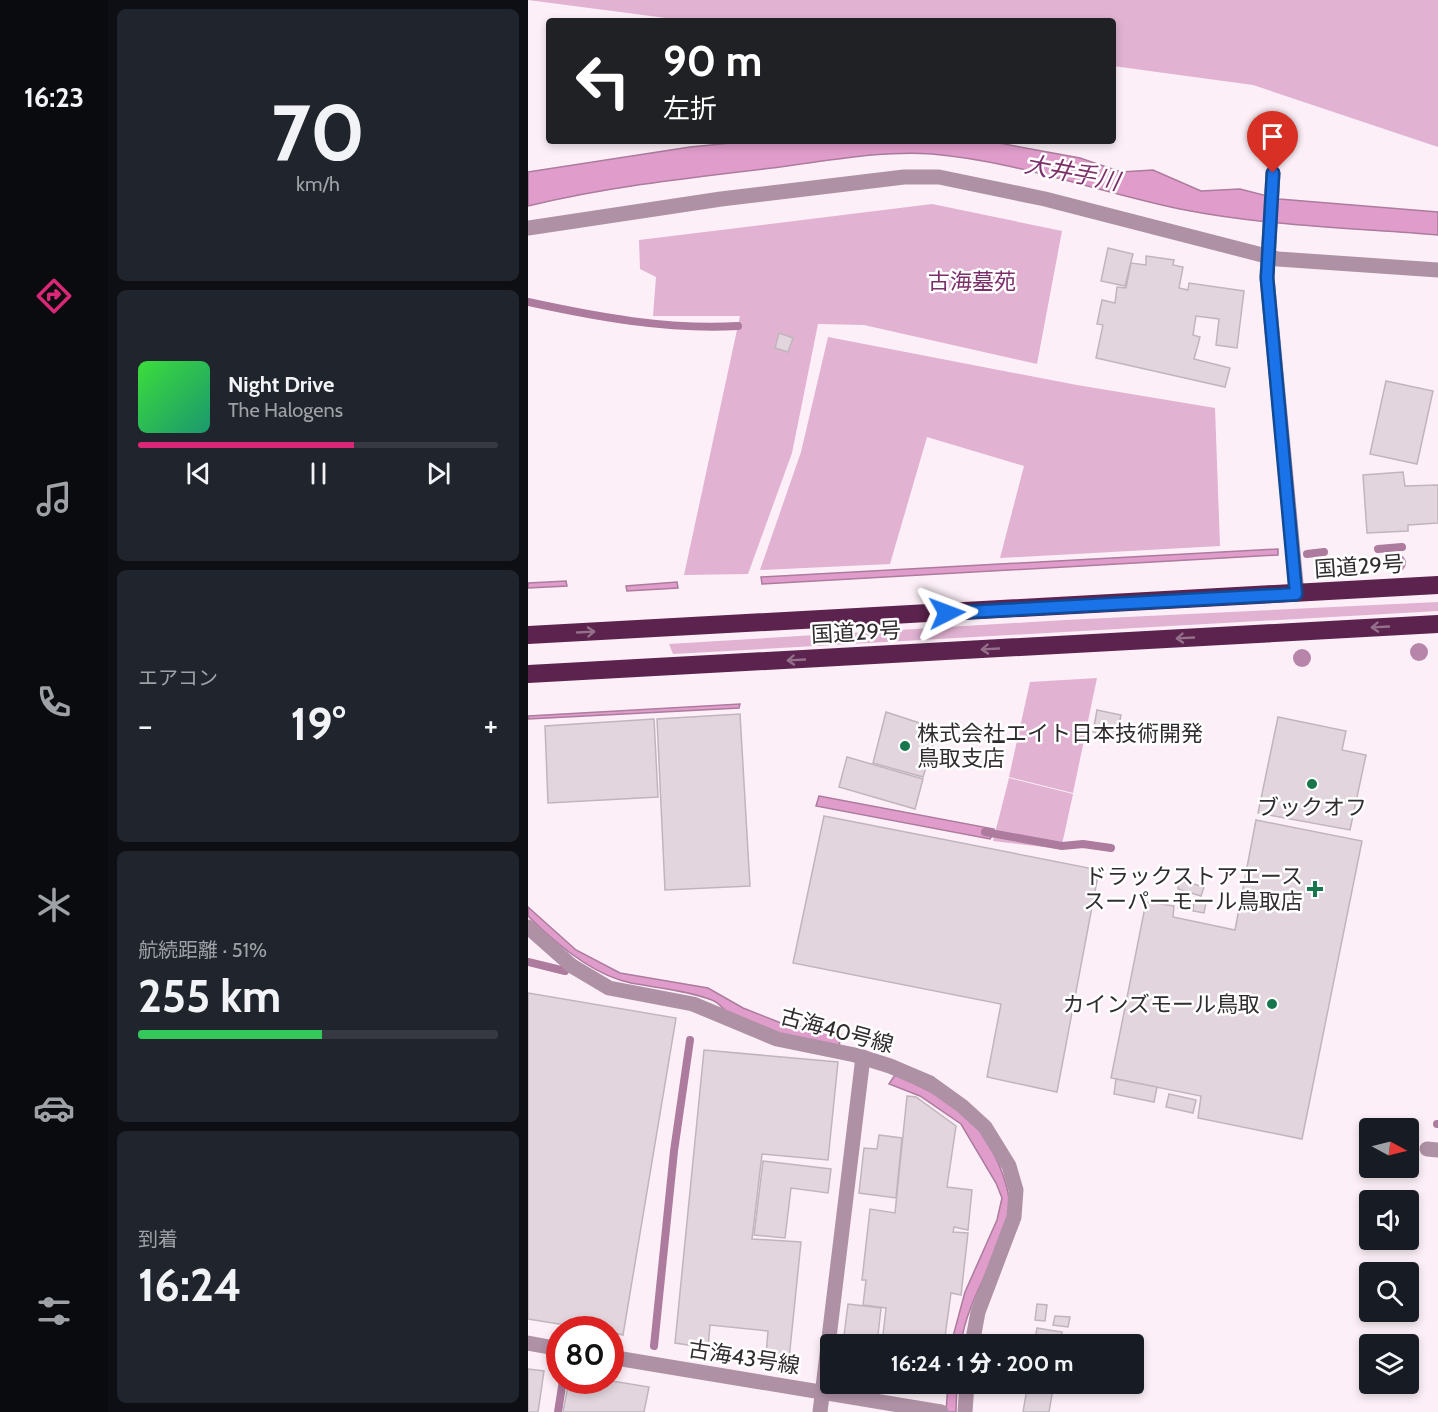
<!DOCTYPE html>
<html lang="ja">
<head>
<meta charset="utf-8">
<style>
	:root { --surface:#171b24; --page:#20242c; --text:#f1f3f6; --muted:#9ea1a6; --line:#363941; --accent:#db2777 }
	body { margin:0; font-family:Cabin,"Noto Sans JP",sans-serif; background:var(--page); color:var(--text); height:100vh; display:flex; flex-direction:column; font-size:22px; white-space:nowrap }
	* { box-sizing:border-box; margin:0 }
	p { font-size:20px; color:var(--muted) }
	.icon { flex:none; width:33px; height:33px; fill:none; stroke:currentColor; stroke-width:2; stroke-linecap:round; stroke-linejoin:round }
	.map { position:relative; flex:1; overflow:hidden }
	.sheet { display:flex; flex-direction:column; gap:9px; padding:9px; background:#0d0f14; width:420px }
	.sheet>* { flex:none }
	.guide { position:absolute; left:18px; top:18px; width:570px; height:126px; border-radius:6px; box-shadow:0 3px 9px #0003; background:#202124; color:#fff; overflow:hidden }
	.needle { width:39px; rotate:97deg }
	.fabs { position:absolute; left:831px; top:1118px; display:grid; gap:12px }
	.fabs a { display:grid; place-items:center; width:60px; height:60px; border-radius:6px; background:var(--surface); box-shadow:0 3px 9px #0003; font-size:30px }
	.speed { position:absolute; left:18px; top:1316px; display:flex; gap:12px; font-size:30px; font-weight:700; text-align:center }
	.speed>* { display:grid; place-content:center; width:78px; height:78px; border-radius:50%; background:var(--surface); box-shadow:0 3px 9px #0003; line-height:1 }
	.speed .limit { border:9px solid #d22; background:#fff; color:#111 }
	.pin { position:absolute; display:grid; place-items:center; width:51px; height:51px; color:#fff; margin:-62px -26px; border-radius:50% 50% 50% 0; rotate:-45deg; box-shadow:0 0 6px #0007 }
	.pin .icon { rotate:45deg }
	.me { position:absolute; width:66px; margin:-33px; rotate:87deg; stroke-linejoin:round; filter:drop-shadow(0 0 4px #0008) }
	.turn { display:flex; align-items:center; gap:21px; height:126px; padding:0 18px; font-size:27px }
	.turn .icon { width:78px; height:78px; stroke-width:2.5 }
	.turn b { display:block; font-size:42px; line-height:51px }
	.big { font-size:45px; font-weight:800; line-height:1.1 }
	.sheet .widget { flex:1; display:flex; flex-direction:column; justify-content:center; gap:9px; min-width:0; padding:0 21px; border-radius:9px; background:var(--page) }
	.sheet .dial { align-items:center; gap:0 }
	.dial b { font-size:78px; line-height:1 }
	.song { display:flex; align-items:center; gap:18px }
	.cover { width:72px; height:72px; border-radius:9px; background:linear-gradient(135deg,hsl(120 70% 55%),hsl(160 70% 35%)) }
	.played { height:6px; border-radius:3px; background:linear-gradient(90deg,var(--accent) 60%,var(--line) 60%) }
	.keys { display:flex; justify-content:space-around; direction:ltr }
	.heat { display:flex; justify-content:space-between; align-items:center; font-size:33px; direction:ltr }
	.charge { height:9px; border-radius:4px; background:linear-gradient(90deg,#34c759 51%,var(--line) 0) }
	.trip { position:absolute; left:292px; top:1334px; width:324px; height:60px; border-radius:6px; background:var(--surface); box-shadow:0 3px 9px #0003; font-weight:800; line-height:60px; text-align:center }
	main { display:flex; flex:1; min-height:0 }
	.dock { display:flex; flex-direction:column; width:108px; justify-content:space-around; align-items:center; background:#090b0e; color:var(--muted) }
	.dock .icon { width:42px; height:42px }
	.dock .current { color:var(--accent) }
	.dock b { font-size:27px; color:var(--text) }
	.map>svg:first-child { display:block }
	.green { fill:#e1b2d2 }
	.water { fill:#e09dcc; stroke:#ac7b9d; stroke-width:1.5 }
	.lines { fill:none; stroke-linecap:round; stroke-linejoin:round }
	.stream { stroke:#ac7b9d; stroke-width:8 }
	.building { fill:#e2d5de; stroke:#c1b5bd; stroke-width:1.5 }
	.minor { stroke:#af91a5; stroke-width:15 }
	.highway { stroke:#5b234d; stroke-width:18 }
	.tree { fill:#b685a9 }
	.oneway { stroke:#94708b }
	.route-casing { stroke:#114b97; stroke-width:15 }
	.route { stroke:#1a73e8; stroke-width:10 }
	.poi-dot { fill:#18764c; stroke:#fff; stroke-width:2 }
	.labels { text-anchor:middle; stroke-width:5; stroke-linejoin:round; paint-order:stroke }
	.park-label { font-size:22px; fill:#7c2e69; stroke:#fff }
	.street-label { font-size:22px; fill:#312c2f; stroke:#fff }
	.poi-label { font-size:22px; fill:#312c2f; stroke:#fff; text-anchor:end }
	.water-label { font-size:24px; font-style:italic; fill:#7d2f6a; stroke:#fff }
</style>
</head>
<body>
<main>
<nav class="dock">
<b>16:23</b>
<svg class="icon current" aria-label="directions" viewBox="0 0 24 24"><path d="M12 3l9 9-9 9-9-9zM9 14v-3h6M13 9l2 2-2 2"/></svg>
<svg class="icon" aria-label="music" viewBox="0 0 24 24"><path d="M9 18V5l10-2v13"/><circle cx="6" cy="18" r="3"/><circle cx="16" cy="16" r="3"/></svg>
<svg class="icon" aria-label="phone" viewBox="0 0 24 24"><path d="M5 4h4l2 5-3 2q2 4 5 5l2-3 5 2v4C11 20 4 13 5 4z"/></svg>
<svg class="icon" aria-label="climate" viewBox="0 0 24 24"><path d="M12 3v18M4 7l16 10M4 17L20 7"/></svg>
<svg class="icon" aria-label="car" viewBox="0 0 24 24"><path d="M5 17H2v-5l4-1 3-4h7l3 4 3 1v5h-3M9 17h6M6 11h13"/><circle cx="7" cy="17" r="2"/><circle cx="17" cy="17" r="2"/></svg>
<svg class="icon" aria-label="filters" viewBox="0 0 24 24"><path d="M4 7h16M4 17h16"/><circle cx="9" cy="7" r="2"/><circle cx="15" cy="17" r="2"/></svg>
</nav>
<section class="sheet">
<div class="widget dial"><b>70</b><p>km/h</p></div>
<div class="widget">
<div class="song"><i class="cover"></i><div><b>Night Drive</b><p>The Halogens</p></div></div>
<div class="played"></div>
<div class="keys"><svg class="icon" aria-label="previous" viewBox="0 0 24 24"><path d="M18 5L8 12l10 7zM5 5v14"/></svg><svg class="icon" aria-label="pause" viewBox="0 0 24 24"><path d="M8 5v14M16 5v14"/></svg><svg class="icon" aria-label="next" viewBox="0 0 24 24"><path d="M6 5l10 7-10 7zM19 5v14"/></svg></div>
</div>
<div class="widget"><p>エアコン</p>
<div class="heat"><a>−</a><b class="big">19°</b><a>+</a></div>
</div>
<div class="widget"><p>航続距離 · 51%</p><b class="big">255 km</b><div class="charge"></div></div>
<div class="widget"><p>到着</p><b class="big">16:24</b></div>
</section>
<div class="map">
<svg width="910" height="1412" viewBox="0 0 910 1412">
	<rect width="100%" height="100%" fill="#fceff7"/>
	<g class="green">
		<polygon points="0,0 910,0 910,147 725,85 585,66 585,21 161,21"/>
		<polygon points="404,204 534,231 509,364 336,325 290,324 264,453 220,574 156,575 212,316 125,316 128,277 112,269 111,240"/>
		<polygon points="300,337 549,385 687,408 692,546 472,558 496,466 399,437 362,564 232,570 273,452"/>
		<polygon points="910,602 910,611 145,654 141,644 537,620"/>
		<polygon points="569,678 545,793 481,777 502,682"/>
		<polygon points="481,778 545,794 533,849 465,841"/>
	</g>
	<g class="water">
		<path d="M224 141H460L552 158 593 172 625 170 673 191 712 189 751 199 910 212V235C824 228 737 226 652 209 570 192 488 161 404 154 356 150 299 161 252 167 168 177 82 186 0 206V172L162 147Z"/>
		<polygon points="750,549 750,555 234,584 233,577"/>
		<polygon points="38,581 39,586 0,588 0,583"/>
		<polygon points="149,582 150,588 99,591 98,586"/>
		<polygon points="212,704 211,708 0,719 0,716"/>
		<polygon points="291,796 466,829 466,833 462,839 288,806"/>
		<path d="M0 907 48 950 92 973 180 988 215 1008 253 1023 313 1034 311 1047C276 1043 237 1032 205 1017 197 1013 193 1003 184 1000 157 990 130 988 103 983 64 975 27 943 0 916Z"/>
		<path d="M367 1075C392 1086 418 1098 439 1116 461 1135 488 1191 480 1219 468 1263 439 1299 433 1344H423L437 1292 469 1220 474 1198 468 1183 433 1124 392 1096 361 1084Z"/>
		<polygon points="420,1383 429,1383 428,1412 418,1412"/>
	</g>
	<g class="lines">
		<g class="stream">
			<path d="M0 302C69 317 139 330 210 326"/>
			<polyline points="850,549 874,547"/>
			<polyline points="779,554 796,552"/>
			<polyline points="457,832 534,846 555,844 583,848"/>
			<polyline points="0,962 37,971"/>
			<polyline points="909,1124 910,1124"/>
			<polyline points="126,1346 146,1151 162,1040"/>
			<polyline points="30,1412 35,1380"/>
		</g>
	</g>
	<g class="building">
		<polygon points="580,248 605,254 597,286 573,281"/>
		<polygon points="618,256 646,260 645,265 655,267 651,288 660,290 661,283 716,291 709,348 688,345 691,319 668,316 665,335 672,337 666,359 702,368 697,387 568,358 575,325 569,324 574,300 587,303 589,287 598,288 603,263 618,265"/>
		<polygon points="251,333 265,338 260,352 247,348"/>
		<polygon points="858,381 905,391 889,464 842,454"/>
		<polygon points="875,472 877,486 910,485 910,523 880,525 880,531 839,533 835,475"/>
		<polygon points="569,710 593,715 589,736 565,732"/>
		<polygon points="358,712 410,729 395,777 345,763"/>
		<polygon points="212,714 222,886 137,890 129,719"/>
		<polygon points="750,717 818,731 814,750 838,755 822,830 730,813"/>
		<polygon points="126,719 130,797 20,803 17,726"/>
		<polygon points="319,757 395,779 387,809 311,787"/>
		<polygon points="296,816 571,870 529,1092 459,1077 473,1004 265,963"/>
		<polygon points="728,820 834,841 774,1139 670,1118 673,1096 583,1078 618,902 646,906 645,917 707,930"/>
		<polygon points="651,880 676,887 673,896 650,889"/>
		<polygon points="652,898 663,900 661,910 650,908"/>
		<polygon points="666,901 678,903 676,913 665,911"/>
		<polygon points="0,993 148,1018 95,1335 82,1332 82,1329 62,1329 0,1319"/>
		<polygon points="176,1050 310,1062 300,1160 234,1154 224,1239 273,1242 261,1359 238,1356 240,1331 182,1325 180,1348 147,1343"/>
		<polygon points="588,1079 629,1087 626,1102 586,1094"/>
		<polygon points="641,1094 668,1100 665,1113 638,1107"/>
		<polygon points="379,1096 388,1097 428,1126 419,1187 444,1190 440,1230 426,1227 425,1232 440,1233 433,1295 423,1293 416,1344 354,1344 358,1308 335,1305 338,1280 334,1280 342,1209 367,1213"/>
		<polygon points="351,1135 374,1138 368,1198 331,1193 336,1148 349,1149"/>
		<polygon points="235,1161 303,1169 300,1193 263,1188 257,1238 226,1235"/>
		<polygon points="320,1304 353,1308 349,1344 315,1344"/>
		<polygon points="509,1304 519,1305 517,1321 507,1320"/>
		<polygon points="527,1316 542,1317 540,1327 525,1325"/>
		<polygon points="509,1328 534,1332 532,1344 506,1344"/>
		<polygon points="0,1369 16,1371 10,1412 0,1412"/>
		<polygon points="41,1380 78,1380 121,1387 116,1412 35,1412"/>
		<polygon points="500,1383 526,1383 521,1412 495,1412"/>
	</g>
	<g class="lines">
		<g class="minor">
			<polyline points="745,173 739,277 769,594"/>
			<polyline points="0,228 193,199 376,177 411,177 517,199 750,259 910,270"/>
			<polyline points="0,927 44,966 81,988 165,1004 249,1039 327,1055 362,1066 402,1083 434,1106 457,1127 481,1166 488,1190 486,1217 450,1312 444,1344"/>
			<polyline points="899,1149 910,1150"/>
			<polyline points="0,1343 32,1349"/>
			<polyline points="82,1357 413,1412"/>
			<polyline points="292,1412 335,1057"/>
			<polyline points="437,1412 439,1383"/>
		</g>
		<g class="highway">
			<polyline points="0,635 910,585"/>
			<polyline points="0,674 910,624"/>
		</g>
	</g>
	<g class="tree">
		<circle cx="869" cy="563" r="9"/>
		<circle cx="891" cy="652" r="9"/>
		<circle cx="774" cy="658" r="9"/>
	</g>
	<defs><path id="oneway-shaft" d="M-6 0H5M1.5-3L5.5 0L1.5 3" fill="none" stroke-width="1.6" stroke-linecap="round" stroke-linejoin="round" transform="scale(1.5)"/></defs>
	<g class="oneway">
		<use href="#oneway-shaft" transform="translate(852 627) rotate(177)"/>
		<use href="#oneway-shaft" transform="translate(58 632) rotate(-3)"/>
		<use href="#oneway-shaft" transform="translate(657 638) rotate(177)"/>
		<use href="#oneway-shaft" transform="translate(462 649) rotate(177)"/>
		<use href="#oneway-shaft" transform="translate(268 660) rotate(177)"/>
	</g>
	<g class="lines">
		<defs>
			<polyline id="route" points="419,613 768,594 739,278 745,173"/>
		</defs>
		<use href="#route" class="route-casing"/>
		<use href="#route" class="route"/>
	</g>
	<g class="poi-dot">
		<circle cx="377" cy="746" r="6"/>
		<circle cx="784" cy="784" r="6"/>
		<path d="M784 880h6v6h6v6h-6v6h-6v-6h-6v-6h6z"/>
		<circle cx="744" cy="1004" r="6"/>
	</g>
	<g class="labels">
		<g class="park-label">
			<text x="444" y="289">古海墓苑</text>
		</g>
		<g class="street-label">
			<text transform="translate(831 566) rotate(-4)" y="8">国道29号</text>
			<text transform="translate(328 632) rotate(-3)" y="8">国道29号</text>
			<text transform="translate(309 1030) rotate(15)" y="8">古海40号線</text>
			<text transform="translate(216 1357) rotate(9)" y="8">古海43号線</text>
		</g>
		<g class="poi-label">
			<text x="389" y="741" text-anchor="start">株式会社エイト日本技術開発<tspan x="389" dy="25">鳥取支店</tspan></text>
			<text x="784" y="815" text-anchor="middle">ブックオフ</text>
			<text x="775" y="884">ドラックストアエース<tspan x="775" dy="25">スーパーモール鳥取店</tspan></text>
			<text x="732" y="1012">カインズモール鳥取</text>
		</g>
		<g class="water-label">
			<text transform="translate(544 173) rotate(11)" y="8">大井手川</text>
		</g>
	</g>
</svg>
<div class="fabs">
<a><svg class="needle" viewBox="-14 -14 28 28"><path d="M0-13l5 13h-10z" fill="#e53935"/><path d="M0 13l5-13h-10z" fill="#9ea1a6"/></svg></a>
<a><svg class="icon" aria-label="sound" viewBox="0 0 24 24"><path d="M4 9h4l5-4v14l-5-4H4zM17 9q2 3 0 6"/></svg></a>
<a><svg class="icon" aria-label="search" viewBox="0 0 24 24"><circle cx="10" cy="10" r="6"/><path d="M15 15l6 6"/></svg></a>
<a><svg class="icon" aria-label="layers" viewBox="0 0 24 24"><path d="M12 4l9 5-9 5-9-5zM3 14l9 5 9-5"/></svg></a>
</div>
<div class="speed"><div class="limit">80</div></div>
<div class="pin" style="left:745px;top:173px;background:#d93025"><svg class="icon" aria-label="arrive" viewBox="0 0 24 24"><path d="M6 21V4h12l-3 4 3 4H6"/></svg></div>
<svg class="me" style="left:419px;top:613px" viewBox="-20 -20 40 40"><path d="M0-17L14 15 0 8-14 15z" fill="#1a73e8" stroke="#fff" stroke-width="4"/></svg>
<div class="trip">16:24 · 1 分 · 200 m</div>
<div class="guide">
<div class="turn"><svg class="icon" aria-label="left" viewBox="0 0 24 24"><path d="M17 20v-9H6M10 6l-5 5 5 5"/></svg><div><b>90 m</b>左折</div></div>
</div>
</div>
</main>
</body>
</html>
